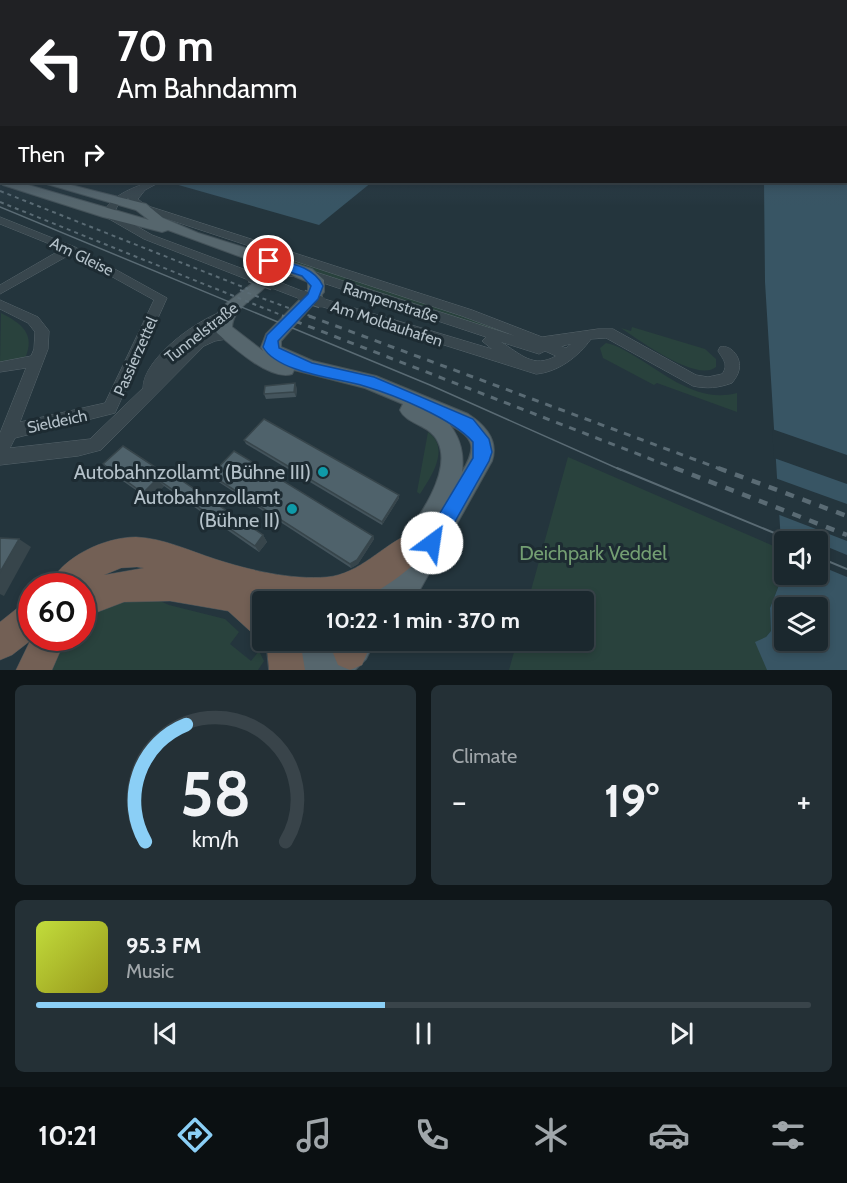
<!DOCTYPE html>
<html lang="en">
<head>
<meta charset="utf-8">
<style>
	:root { --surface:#1b282e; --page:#243036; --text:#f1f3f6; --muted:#a0a6aa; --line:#39444a; --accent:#8bcff6 }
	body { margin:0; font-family:Cabin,sans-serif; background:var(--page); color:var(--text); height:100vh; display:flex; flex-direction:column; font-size:22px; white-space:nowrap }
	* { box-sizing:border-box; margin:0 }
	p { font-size:20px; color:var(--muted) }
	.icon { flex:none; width:33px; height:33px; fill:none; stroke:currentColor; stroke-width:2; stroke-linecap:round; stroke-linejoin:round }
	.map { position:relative; height:670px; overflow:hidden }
	.panel { display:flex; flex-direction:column; gap:15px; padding:15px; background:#0f1619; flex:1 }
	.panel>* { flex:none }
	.hud { position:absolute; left:0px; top:0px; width:848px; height:183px; box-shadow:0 3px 9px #0003,0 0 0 2px var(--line); background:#202124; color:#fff; overflow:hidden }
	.buttons { position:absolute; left:774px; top:531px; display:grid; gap:12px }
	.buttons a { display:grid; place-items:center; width:54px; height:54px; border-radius:6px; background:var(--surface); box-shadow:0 3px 9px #0003,0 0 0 2px var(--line); font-size:30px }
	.speed { position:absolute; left:18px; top:573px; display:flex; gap:12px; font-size:30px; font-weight:700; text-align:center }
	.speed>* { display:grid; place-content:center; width:78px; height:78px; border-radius:50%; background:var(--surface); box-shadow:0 3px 9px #0003,0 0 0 2px var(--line); line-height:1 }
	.speed .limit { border:9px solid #d22; background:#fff; color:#111 }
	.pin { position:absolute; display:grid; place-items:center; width:51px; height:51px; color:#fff; margin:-26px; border:3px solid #fff; border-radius:50%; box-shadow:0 2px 6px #0007 }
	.me { position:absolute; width:66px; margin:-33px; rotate:31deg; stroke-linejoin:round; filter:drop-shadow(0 0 4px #0008) }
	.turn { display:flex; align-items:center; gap:21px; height:126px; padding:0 18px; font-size:27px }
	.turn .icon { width:78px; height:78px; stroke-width:2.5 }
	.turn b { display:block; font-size:42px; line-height:51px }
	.then { display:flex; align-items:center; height:57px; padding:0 18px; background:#0003; gap:12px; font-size:22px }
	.big { font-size:45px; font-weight:700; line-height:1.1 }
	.panel .tile { flex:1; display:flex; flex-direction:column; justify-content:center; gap:9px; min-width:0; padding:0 21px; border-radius:9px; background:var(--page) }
	.panel .dial { align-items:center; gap:0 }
	.dial svg { height:156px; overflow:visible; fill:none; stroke:var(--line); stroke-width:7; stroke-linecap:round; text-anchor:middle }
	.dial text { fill:var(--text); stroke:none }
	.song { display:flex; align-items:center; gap:18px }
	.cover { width:72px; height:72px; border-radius:9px; background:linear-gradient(135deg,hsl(70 70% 55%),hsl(60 70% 35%)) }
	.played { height:6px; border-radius:3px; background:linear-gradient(90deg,var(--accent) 45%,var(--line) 45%) }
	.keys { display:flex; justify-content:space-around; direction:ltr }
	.heat { display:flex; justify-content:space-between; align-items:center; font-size:33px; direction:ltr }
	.panel .tiles { flex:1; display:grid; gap:15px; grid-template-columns:1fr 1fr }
	.tile:last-child { grid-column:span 2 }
	.trip { position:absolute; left:252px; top:591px; width:342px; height:60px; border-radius:6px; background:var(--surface); box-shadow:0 3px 9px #0003,0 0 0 2px var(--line); font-weight:700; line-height:60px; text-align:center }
	.dock { display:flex; height:96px; justify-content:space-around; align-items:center; background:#0b1012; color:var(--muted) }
	.dock .icon { width:42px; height:42px }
	.dock .current { color:var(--accent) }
	.dock b { font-size:27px; color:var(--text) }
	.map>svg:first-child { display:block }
	.green { fill:#29423d }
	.water { fill:#385564; fill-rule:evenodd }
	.pier { fill:#24353d }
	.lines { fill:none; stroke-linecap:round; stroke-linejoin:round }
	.minor-casing { stroke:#56646b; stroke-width:1 }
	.major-casing { stroke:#445259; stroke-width:2 }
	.highway-casing { stroke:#435158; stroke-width:1 }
	.minor { fill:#38464d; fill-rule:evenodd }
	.major { fill:#56666d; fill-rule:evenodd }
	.highway { fill:#736055; fill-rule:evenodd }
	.tram-far1 { stroke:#5a6b74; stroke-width:1.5 }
	.tram { stroke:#5a6b74; stroke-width:2 }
	.rail-far2 { stroke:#5a6b74; stroke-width:2; stroke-dasharray:4 4; stroke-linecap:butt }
	.rail-far1 { stroke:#5a6b74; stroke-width:3; stroke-dasharray:7 7; stroke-linecap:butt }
	.rail { stroke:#5a6b74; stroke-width:4.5; stroke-dasharray:9 9; stroke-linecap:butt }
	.minor-bridge-casing { stroke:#56646b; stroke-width:13; stroke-linecap:butt }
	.minor-bridge { stroke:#38464d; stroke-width:11 }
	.wall { fill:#44545c }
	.shaded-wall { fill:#37454b }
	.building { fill:#4f626b; stroke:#37454b; stroke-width:1.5 }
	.route { fill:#1a73e8; stroke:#114b97; stroke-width:1.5 }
	.culture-dot { fill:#0f9aa8; stroke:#1d2b32; stroke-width:2 }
	.labels { text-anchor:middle; stroke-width:6; stroke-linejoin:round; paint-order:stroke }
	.street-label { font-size:16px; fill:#b4c1c9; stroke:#1d2b32 }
	.near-poi-label { font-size:20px; fill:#b4c1c9; stroke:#1d2b32; text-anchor:end }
	.near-park-label { font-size:20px; fill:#739e72; stroke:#1d2b32 }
</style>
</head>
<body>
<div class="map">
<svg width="847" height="670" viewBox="0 0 847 670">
	<rect width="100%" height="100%" fill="#24353d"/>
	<g class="green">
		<polygon points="261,249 460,315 537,345 256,253"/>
		<path d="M1 313C21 323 36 334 25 358L0 363Z"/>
		<path d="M632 327 705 349 716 359V367C697 383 639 340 621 328L631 331Z"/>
		<path d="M606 343C617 345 626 351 636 357 668 376 698 403 737 393V412L657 383 654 385 603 358 600 348Z"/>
		<path d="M428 432C451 448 431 477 420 494L417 492Z"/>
		<polygon points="568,457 783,550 783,575 770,608 771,631 766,637 767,670 509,670 517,641 584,640 584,602 528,601"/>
		<polygon points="151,597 169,605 225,619 239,632 230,644 251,661 259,651 264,661 258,670 43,670 59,638 82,638 83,611 93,604"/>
	</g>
	<g class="water">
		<path d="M847 113V670H767L755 642 766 637 771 631 770 608 783 575 765 282 764 182H846ZM784 542H818V574H784ZM784 608H818V640H784Z"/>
		<polygon points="179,182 372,182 319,225 175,184"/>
	</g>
	<g class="pier">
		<polygon points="772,429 847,455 847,484 774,458"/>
		<polygon points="775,478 847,504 847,541 777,514"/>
		<polygon points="818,543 847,555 847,577 818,565"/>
	</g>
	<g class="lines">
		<defs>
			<g id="minor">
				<path d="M148 182H160L145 190 138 199 145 205 472 310 542 337 598 329H613L696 375 708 377 722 374C729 365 723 359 718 351L720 347C732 344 742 359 739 370 738 375 735 379 732 383 718 388 707 389 693 386L606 338 591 339C578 357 558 372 536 374L317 305 315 302 317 299 321 298 492 349 482 341 486 337 305 277 284 276 274 280 307 293 309 296 307 299 303 300 269 287 268 282H262L260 279 282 268 306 269 515 336 462 316 137 209 128 198 118 205 114 213 152 235 254 273 256 276 250 280 246 279 144 239 104 216 103 214C111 195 131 189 148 182ZM501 342 539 354 545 351 556 356C533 369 521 354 501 342ZM571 344 566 348 561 346H562Z"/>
				<path d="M0 217 75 247 167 298 115 413 15 438 10 448 90 439 143 388C143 358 200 317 227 310L233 314 199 336C210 332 226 326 235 335L233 338 215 341 204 346 101 450 78 456 0 465V433L26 368 0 372V362L31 356 34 349 35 332 28 323 0 309V300L38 317 49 331 48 349 20 422 105 403 154 300 71 254 0 294V285L62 249 0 224Z"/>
			</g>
			<g id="major">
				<polygon points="0,162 2,163 2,170 0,170"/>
				<path d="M2 181 18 182 149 220 136 210 40 182H59L146 204 163 218 198 233 312 269 324 280V292L281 341V347L313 361 376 376 468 414C485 425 499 440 492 461L413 602H362C379 562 459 486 438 442 430 424 407 425 400 410L403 404 365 388 294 370 292 374C270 381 233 347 217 333 202 309 249 292 258 277 258 277 260 268 260 267L252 261 168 230 162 232 103 217 3 185ZM275 268 308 282V291L266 334 261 347 263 351 232 327C234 300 272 295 275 268ZM450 425C476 438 476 449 462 472 464 454 461 440 450 425Z"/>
				<polygon points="314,640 367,640 371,649 366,659 355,670 290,670 294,659"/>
			</g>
			<g id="highway">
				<path d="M411 533 422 537 426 548C418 567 373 597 352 602 328 606 288 602 262 602V635L250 631 228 611 170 601 124 602 82 618V586H49C61 557 105 537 136 537 163 538 190 551 215 559 249 570 291 580 327 577 360 574 382 545 411 533ZM137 567 144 568 104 575 121 568Z"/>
				<polygon points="32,602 32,638 66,638 52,670 16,670 30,641 12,655 0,660 0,622 20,606"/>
				<polygon points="266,640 300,640 305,670 269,670"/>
				<polygon points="333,640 367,640 367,653 362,665 350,670 338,665 333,653"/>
			</g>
		</defs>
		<use href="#minor" class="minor-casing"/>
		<use href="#major" class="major-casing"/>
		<use href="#highway" class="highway-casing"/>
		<use href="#minor" class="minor"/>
		<use href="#major" class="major"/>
		<use href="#highway" class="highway"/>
		<polyline class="tram-far1" points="0,207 430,385 621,470"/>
		<g class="tram">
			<polyline points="617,468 796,542"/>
			<polyline points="818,557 847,569"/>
		</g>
		<g class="rail-far2">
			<polyline points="0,191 248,289"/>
			<polyline points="0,202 286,317"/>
			<polyline points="240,290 313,317"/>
		</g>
		<g class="rail-far1">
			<polyline points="282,316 679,470"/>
			<polyline points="309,316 723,470"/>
		</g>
		<g class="rail">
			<polyline points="675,468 847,535"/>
			<polyline points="718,468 847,516"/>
		</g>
		<defs>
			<g id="minor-bridge">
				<polyline points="250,276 273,284"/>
				<polyline points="303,296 321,302"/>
			</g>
		</defs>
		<use href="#minor-bridge" class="minor-bridge-casing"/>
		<use href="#minor-bridge" class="minor-bridge"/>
	</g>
	<g class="wall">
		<polygon points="297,388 296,397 266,399 264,394"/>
		<polygon points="244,440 399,495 399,498 382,525 246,444"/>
		<polygon points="103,464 164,473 263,535 267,542 259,552 164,486 150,500 110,472"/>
		<polygon points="211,475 373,536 374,539 358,564 351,568 214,479"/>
	</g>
	<g class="shaded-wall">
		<polygon points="295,383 297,388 296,397 294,392"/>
		<polygon points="157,479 164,486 150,500 143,493"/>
		<polygon points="399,495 399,498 382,525 382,522"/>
		<polygon points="263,535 267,542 259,552 255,546"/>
		<polygon points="373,536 374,539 358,564 351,568 350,564"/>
		<polygon points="19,539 31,547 4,596 0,594 0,572"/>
	</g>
	<g class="building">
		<polygon points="295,383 294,392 264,394 265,386"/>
		<polygon points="264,419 399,495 382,522 244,440"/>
		<polygon points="123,446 164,473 166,470 263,535 255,546 157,479 143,493 103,464"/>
		<polygon points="234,451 373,536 357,560 350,564 211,475"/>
		<polygon points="0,538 19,539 0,572"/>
	</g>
	<linearGradient id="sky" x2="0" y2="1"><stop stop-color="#141d22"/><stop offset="0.55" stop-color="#3f5162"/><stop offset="1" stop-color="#3f5162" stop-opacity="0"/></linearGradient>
	<rect width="847" height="206" fill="url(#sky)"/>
	<path class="route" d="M269 258C289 263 314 266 323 286L318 299 278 341 279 348 312 363 374 377 473 419 489 439 492 452 489 461 439 550 432 553 425 550 422 543 473 458V442C453 419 395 395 364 386 337 378 278 373 263 347L267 335 308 294 311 286 302 276 265 264V259Z"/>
	<g class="culture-dot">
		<circle cx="323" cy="472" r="6"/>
		<circle cx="292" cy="509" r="6"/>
	</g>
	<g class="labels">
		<g class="street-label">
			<text transform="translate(82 256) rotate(26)" y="6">Am Gleise</text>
			<text transform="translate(391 302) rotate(18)" y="6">Rampenstraße</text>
			<text transform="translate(387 323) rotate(18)" y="6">Am Moldauhafen</text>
			<text transform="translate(201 332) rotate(-38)" y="6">Tunnelstraße</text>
			<text transform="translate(135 356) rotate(-66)" y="6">Passierzettel</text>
			<text transform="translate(57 421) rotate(-12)" y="6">Sieldeich</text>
		</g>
		<g class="near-poi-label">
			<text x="311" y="479">Autobahnzollamt (Bühne III)</text>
			<text x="280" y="504">Autobahnzollamt<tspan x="280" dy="23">(Bühne II)</tspan></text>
		</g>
		<g class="near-park-label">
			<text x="593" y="560">Deichpark Veddel</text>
		</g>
	</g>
</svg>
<div class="buttons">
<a><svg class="icon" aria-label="sound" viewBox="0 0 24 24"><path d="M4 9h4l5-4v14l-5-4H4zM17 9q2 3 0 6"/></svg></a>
<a><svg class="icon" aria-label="layers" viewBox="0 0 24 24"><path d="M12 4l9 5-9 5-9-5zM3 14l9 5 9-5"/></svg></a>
</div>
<div class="speed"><div class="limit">60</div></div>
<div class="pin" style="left:269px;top:261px;background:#d93025"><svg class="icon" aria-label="arrive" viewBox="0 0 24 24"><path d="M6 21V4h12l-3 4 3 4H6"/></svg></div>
<svg class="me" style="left:432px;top:543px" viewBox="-20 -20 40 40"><circle r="19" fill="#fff"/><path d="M0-13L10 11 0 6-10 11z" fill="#1a73e8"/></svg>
<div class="trip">10:22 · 1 min · 370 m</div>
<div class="hud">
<div class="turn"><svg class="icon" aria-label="left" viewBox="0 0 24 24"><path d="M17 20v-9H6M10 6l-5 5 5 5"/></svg><div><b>70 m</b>Am Bahndamm</div></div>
<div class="then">Then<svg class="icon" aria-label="right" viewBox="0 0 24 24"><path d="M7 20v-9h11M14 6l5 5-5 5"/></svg></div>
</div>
</div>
<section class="panel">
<div class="tiles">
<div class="tile dial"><svg viewBox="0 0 100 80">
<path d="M14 69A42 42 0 1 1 86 69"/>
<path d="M14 69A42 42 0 0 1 35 9" stroke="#8bcff6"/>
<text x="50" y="56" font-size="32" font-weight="700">58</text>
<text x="50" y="72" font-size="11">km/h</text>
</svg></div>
<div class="tile"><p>Climate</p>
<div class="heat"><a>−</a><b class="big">19°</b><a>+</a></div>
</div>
<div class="tile">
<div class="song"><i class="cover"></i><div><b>95.3 FM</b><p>Music</p></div></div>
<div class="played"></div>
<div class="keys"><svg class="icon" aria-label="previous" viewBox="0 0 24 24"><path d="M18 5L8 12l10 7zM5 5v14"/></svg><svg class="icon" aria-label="pause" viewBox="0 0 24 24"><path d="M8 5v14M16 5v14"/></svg><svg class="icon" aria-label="next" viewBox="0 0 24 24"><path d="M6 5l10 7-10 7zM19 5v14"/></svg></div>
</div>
</div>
</section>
<nav class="dock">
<b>10:21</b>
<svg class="icon current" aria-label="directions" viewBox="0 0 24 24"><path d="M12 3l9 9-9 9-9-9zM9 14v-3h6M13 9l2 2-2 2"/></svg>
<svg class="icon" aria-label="music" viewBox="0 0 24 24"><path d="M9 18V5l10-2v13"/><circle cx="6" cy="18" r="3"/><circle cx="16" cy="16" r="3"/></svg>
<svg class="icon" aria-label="phone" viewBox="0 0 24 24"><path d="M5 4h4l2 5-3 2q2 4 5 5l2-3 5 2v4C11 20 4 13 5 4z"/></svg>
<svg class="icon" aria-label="climate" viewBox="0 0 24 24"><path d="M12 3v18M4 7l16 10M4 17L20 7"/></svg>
<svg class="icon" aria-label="car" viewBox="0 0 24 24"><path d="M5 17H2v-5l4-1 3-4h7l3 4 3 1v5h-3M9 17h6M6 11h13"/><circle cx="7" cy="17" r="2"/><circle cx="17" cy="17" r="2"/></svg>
<svg class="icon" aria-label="filters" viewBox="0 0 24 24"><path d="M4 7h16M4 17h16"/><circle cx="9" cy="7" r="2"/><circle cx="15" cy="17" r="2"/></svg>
</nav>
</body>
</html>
